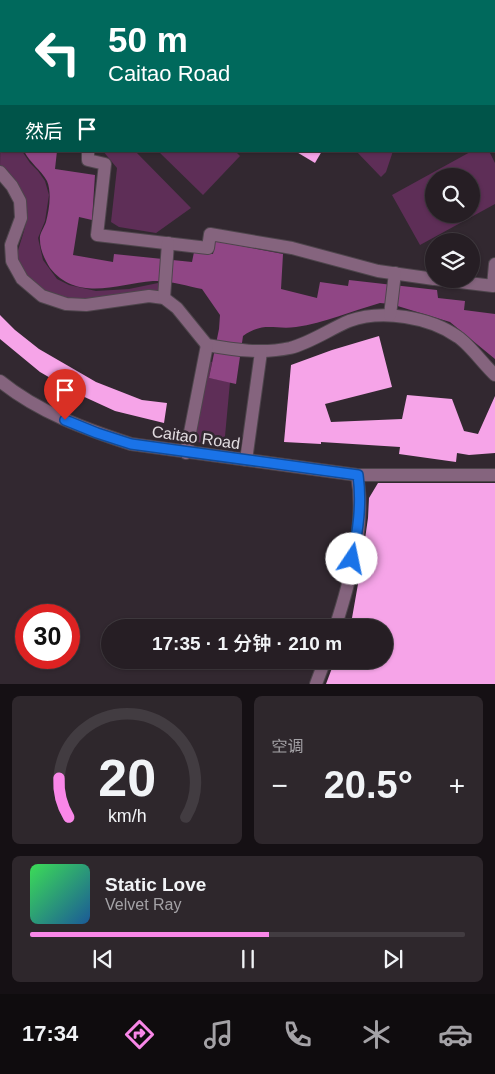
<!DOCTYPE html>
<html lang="zh">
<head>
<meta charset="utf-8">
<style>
	:root { --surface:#261e24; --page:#2e272c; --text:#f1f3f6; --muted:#a4a2a6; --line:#423c41; --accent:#f987e8 }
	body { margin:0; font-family:Helvetica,"Noto Sans SC",sans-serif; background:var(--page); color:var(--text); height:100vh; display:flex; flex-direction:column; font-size:19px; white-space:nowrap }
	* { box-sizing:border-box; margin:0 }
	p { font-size:16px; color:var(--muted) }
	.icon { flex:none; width:28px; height:28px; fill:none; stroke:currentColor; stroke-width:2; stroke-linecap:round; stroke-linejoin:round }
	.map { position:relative; height:684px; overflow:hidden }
	.sheet { display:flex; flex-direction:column; gap:12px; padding:12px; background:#151014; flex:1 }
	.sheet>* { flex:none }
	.guide { position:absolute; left:0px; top:0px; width:495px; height:152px; box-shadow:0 1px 4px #0004,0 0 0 1px var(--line); background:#00695c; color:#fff; overflow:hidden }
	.tools { position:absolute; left:425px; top:168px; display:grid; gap:10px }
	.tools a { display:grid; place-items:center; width:55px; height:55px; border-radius:50%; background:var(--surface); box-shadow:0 1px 4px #0004,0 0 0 1px var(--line); font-size:25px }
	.speed { position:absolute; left:15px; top:604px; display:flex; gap:10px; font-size:25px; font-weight:700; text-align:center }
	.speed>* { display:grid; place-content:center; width:65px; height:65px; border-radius:50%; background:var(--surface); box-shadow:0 1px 4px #0004,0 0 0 1px var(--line); line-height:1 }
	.speed .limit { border:8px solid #d22; background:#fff; color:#111 }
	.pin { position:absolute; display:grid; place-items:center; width:42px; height:42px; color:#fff; margin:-51px -21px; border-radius:50% 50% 50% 0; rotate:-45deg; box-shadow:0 0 5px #0007 }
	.pin .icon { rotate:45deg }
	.me { position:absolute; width:55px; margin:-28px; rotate:11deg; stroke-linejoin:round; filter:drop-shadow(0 0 4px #0008) }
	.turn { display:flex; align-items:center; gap:18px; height:105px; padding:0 25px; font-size:22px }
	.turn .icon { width:65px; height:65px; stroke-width:2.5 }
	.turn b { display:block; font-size:35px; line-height:42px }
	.then { display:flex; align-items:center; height:48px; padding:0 25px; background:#0003; gap:10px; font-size:19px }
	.big { font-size:38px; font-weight:600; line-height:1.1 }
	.sheet .tile { flex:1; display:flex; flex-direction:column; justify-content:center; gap:8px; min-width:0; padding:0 18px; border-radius:8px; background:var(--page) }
	.sheet .dial { align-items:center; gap:0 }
	.dial svg { height:130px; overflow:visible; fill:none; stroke:var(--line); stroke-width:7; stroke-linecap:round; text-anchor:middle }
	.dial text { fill:var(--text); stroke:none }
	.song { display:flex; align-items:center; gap:15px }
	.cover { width:60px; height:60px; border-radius:8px; background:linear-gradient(135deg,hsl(130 70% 55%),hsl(210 70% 35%)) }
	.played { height:5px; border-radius:2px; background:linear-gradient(90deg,var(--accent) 55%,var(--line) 55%) }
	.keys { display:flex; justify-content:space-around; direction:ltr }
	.heat { display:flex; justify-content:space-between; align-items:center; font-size:28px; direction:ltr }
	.sheet .tiles { flex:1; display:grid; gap:12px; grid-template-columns:1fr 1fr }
	.tile:last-child { grid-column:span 2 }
	.trip { position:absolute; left:101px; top:619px; width:292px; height:50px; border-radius:25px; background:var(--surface); box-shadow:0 1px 4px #0004,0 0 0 1px var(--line); font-weight:600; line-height:50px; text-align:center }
	.dock { display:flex; height:80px; justify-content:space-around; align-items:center; background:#0f0c0e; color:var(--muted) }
	.dock .icon { width:35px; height:35px }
	.dock .current { color:var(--accent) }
	.dock b { font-size:22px; color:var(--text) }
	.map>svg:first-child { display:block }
	.green { fill:#5e2e57; fill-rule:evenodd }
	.water { fill:#904685 }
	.building { fill:#f6a4e8 }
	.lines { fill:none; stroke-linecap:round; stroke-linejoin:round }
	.minor-casing { stroke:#4e454c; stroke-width:14 }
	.minor { stroke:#85647e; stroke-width:12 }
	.route-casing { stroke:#114b97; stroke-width:12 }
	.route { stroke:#1a73e8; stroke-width:9 }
	.labels { text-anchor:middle; stroke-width:5; stroke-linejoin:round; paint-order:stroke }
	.street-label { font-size:16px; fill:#e2dce1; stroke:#322830 }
</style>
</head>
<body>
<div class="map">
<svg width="495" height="684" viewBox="0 0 495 684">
	<rect width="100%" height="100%" fill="#322830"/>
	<g class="green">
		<polygon points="425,0 495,0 494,49 494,1"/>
		<path d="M1 119V151H22L30 163 38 171 45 181 49 195 45 221 38 238 43 260 57 279 69 285 96 291 129 289 158 283V292C127 296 78 306 49 295 34 288 23 272 16 258 19 245 29 221 27 209 25 192 10 178 0 167Z"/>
		<polygon points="103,151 135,151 191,208 156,233 119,227 111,222 117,168"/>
		<polygon points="158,151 235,151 240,156 203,195"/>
		<polygon points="356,151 393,151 386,172 381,177"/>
		<path d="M472 151H489L495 163V204L420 245 392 195ZM471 176V214H434V176Z"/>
		<polygon points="199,357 212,362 209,378 230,382 224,447 182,439"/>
	</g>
	<g class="water">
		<polygon points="215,0 302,0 302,1"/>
		<path d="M24 151H57L55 169 95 175 92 220 79 217 73 255 113 262 114 254 192 262 194 252 213 254 215 241 283 254 281 289 317 298 320 282 348 286 349 280 437 290 438 298 465 301 464 310 495 314V359L450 322 391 304 380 303C352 311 324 323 296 327 274 330 264 321 243 336L236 384 209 378 219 329 220 315 202 289C188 286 167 280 153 281 118 284 77 302 50 268 45 260 40 250 40 240 39 234 44 228 46 222 49 210 52 193 47 181 41 170 30 163 24 151Z"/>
	</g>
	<g class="building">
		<polygon points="295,151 322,151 315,163"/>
		<polygon points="0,315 15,330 39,349 96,382 142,400 167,403 164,423 115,411 78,394 40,372 0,339"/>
		<polygon points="379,336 392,387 325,404 331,422 402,419 407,395 452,399 464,431 478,434 495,396 495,453 469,455 457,453 456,462 399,454 400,447 321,442 321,444 284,442 291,365 332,350"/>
		<polygon points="378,483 495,483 495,684 326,684 335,660 385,660 385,628 348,628 352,618 361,567 368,518 369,498"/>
	</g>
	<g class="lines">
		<defs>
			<g id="minor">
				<polyline points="54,0 56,1"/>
				<polyline points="0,88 1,89"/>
				<polyline points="0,111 1,109"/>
				<polyline points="88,151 88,160 105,164 97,235 208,248 210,234 292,248 378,271 434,279"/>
				<path d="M0 172 12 186 20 201 21 218 11 245 12 261 22 279 42 296 66 304 86 305 149 296 164 298 177 308 207 345C235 350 262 354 290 348 310 343 330 329 349 321 382 309 430 317 458 337 470 345 484 365 495 375"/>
				<polyline points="435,279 493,286 495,264"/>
				<polyline points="164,298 168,243"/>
				<polyline points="390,315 395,273"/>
				<path d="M0 381C38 412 85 429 131 444L357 475H495"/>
				<polyline points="186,453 207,345"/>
				<polyline points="246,460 261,352"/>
				<path d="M335 628C350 582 366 523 357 475"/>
				<polyline points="316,684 325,660"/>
			</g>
		</defs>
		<use href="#minor" class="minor-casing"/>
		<use href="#minor" class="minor"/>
	</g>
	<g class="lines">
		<defs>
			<path id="route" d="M65 420 97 433 131 444 358 475C362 504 358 531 352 559"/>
		</defs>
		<use href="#route" class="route-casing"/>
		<use href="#route" class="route"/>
	</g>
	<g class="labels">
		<g class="street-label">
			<text transform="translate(196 437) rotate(8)" y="6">Caitao Road</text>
		</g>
	</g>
</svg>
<div class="tools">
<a><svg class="icon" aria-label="search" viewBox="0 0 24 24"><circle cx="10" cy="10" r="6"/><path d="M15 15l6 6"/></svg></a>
<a><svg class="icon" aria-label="layers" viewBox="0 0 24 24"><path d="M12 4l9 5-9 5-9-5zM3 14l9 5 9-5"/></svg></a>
</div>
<div class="speed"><div class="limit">30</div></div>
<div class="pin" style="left:65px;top:420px;background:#d93025"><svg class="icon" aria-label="arrive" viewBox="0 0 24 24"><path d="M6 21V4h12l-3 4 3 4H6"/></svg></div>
<svg class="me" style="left:352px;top:559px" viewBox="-20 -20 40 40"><circle r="19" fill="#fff"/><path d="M0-13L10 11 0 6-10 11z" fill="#1a73e8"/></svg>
<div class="trip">17:35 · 1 分钟 · 210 m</div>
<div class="guide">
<div class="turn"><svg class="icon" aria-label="left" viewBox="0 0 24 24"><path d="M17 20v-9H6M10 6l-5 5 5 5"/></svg><div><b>50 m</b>Caitao Road</div></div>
<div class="then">然后<svg class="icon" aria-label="arrive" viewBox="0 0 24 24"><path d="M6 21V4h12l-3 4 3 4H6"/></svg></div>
</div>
</div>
<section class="sheet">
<div class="tiles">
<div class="tile dial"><svg viewBox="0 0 100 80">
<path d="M14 69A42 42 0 1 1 86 69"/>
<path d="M14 69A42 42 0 0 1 8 45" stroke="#f987e8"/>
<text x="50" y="56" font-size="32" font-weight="700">20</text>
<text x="50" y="72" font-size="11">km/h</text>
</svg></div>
<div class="tile"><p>空调</p>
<div class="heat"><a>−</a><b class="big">20.5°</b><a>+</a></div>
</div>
<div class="tile">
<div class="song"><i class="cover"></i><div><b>Static Love</b><p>Velvet Ray</p></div></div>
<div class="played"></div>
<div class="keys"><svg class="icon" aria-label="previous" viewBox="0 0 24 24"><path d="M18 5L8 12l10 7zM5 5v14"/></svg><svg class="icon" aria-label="pause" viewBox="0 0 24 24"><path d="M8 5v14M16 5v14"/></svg><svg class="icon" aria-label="next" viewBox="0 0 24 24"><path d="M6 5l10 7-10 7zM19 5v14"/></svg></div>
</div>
</div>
</section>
<nav class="dock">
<b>17:34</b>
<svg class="icon current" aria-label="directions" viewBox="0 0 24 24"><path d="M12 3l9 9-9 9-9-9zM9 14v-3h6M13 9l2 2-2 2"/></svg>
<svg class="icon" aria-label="music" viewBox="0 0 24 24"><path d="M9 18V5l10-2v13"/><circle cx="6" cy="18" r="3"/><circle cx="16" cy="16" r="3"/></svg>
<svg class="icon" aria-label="phone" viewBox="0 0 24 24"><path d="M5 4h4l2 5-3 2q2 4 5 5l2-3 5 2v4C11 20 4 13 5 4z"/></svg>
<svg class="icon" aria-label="climate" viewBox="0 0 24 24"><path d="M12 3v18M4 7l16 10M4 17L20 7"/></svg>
<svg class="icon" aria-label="car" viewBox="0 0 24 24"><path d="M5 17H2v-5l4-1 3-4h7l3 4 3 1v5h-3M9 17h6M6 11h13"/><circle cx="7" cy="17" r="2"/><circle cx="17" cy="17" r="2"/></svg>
</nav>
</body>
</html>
